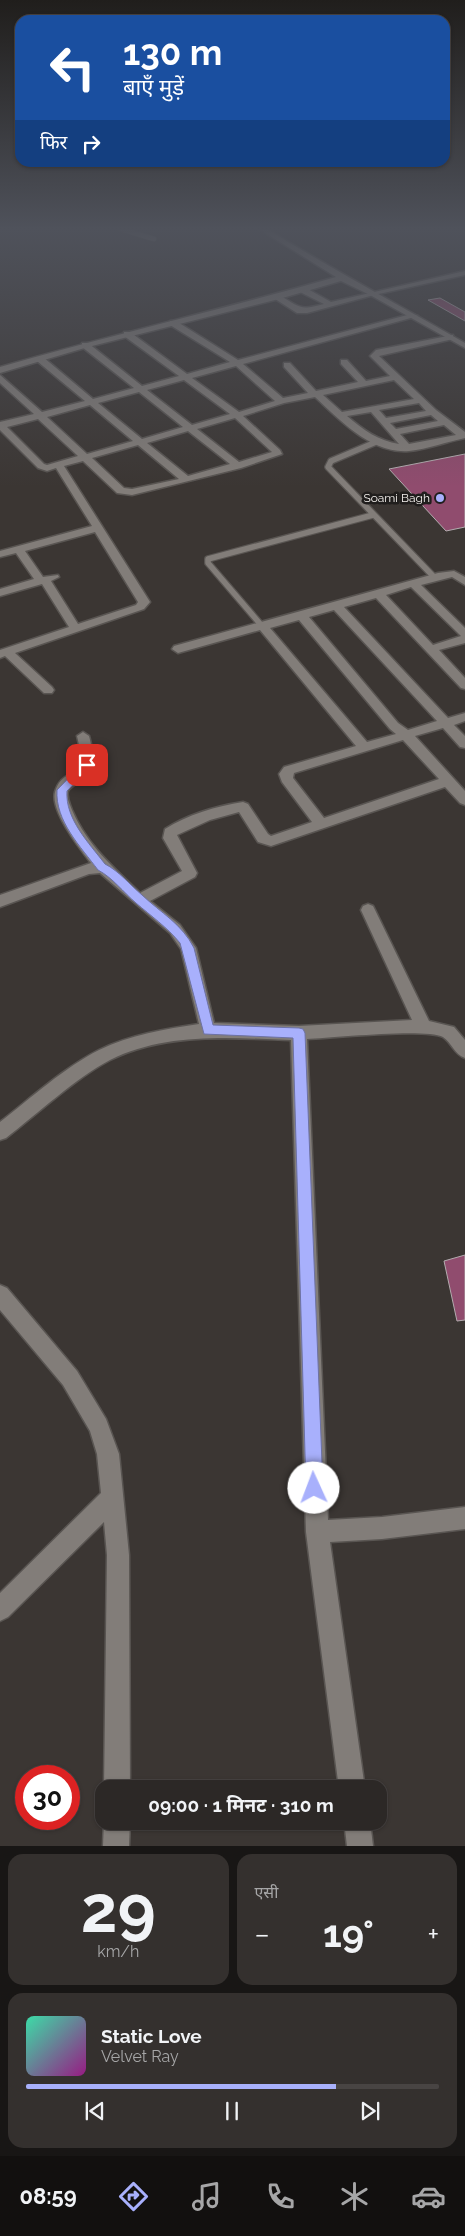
<!DOCTYPE html>
<html lang="hi">
<head>
<meta charset="utf-8">
<style>
	:root { --surface:#2c2826; --page:#34302e; --text:#f1f3f6; --muted:#a6a6a7; --line:#484443; --accent:#a8b0fc }
	body { margin:0; font-family:Raleway,"Noto Sans Devanagari",sans-serif; background:var(--page); color:var(--text); height:100vh; display:flex; flex-direction:column; font-size:19px; white-space:nowrap }
	* { box-sizing:border-box; margin:0 }
	p { font-size:16px; color:var(--muted) }
	.icon { flex:none; width:28px; height:28px; fill:none; stroke:currentColor; stroke-width:2; stroke-linecap:round; stroke-linejoin:round }
	.map { position:relative; height:1846px; overflow:hidden }
	.panel { display:flex; flex-direction:column; gap:8px; padding:8px; background:#181615; flex:1 }
	.panel>* { flex:none }
	.hud { position:absolute; left:15px; top:15px; width:435px; height:152px; border-radius:15px; box-shadow:0 1px 4px #0004,0 0 0 1px var(--line); background:#1a4fa0; color:#fff; overflow:hidden }
	.speed { position:absolute; left:15px; top:1765px; display:flex; gap:10px; font-size:25px; font-weight:700; text-align:center }
	.speed>* { display:grid; place-content:center; width:65px; height:65px; border-radius:50%; background:var(--surface); box-shadow:0 1px 4px #0004,0 0 0 1px var(--line); line-height:1 }
	.speed .limit { border:8px solid #d22; background:#fff; color:#111 }
	.pin { position:absolute; display:grid; place-items:center; width:42px; height:42px; color:#fff; margin:-21px; border-radius:10px; box-shadow:0 2px 8px #0006 }
	.me { position:absolute; width:55px; margin:-28px; rotate:358deg; stroke-linejoin:round; filter:drop-shadow(0 0 4px #0008) }
	.turn { display:flex; align-items:center; gap:18px; height:105px; padding:0 25px; font-size:22px }
	.turn .icon { width:65px; height:65px; stroke-width:2.5 }
	.turn b { display:block; font-size:35px; line-height:42px }
	.then { display:flex; align-items:center; height:48px; padding:0 25px; background:#0003; gap:10px; font-size:19px }
	.big { font-size:38px; font-weight:700; line-height:1.1 }
	.panel .widget { flex:1; display:flex; flex-direction:column; justify-content:center; gap:8px; min-width:0; padding:0 18px; border-radius:15px; background:var(--page) }
	.panel .dial { align-items:center; gap:0 }
	.dial b { font-size:65px; line-height:1 }
	.song { display:flex; align-items:center; gap:15px }
	.cover { width:60px; height:60px; border-radius:8px; background:linear-gradient(135deg,hsl(160 70% 55%),hsl(310 70% 35%)) }
	.played { height:5px; border-radius:2px; background:linear-gradient(90deg,var(--accent) 75%,var(--line) 75%) }
	.keys { display:flex; justify-content:space-around; direction:ltr }
	.heat { display:flex; justify-content:space-between; align-items:center; font-size:28px; direction:ltr }
	.panel .tiles { flex:1; display:grid; gap:8px; grid-template-columns:1fr 1fr }
	.widget:last-child { grid-column:span 2 }
	.trip { position:absolute; left:95px; top:1780px; width:292px; height:50px; border-radius:15px; background:var(--surface); box-shadow:0 1px 4px #0004,0 0 0 1px var(--line); font-weight:700; line-height:50px; text-align:center }
	.dock { display:flex; height:80px; justify-content:space-around; align-items:center; background:#12100f; color:var(--muted) }
	.dock .icon { width:35px; height:35px }
	.dock .current { color:var(--accent) }
	.dock b { font-size:22px; color:var(--text) }
	.map>svg:first-child { display:block }
	.building { fill:#904c6e; stroke:#b3acaf }
	.lines { fill:none; stroke-linecap:round; stroke-linejoin:round }
	.lane-far1-casing { stroke:#595552; stroke-width:5.5 }
	.lane-casing { stroke:#595552; stroke-width:8 }
	.street-casing { stroke:#595552; stroke-width:3 }
	.secondary-casing { stroke:#595552; stroke-width:3 }
	.lane-far1 { stroke:#827d79; stroke-width:4.5 }
	.lane { stroke:#827d79; stroke-width:5.5 }
	.street { fill:#827d79; fill-rule:evenodd }
	.secondary { fill:#827d79; fill-rule:evenodd }
	.route { fill:#a8b0fc; stroke:#6d72a4 }
	.poi-dot { fill:#a8b0fc; stroke:#201e1d; stroke-width:2 }
	.labels { text-anchor:middle; stroke-width:5; stroke-linejoin:round; paint-order:stroke }
	.far-poi-label { font-size:12px; fill:#f5f2ef; stroke:#201e1d; text-anchor:end }
</style>
</head>
<body>
<div class="map">
<svg width="465" height="1846" viewBox="0 0 465 1846">
	<rect width="100%" height="100%" fill="#3b3633"/>
	<g class="building">
		<polygon points="440,298 465,312 465,321 428,300"/>
		<polygon points="465,454 465,527 446,531 389,469"/>
		<polygon points="465,1255 465,1320 457,1321 444,1261"/>
	</g>
	<g class="lines">
		<defs>
			<polyline id="lane-far1" points="121,229 154,239"/>
			<g id="lane">
				<polyline points="376,442 331,461 328,467 434,577"/>
				<polyline points="262,626 208,563 208,559 373,515"/>
			</g>
			<g id="street">
				<path d="M465 271V275L374 295 307 313H297L272 297 279 295C300 307 299 311 324 304L300 292V288H306L331 302Z"/>
				<path d="M411 314 418 316 243 364 283 398 308 393 284 367V363H290L316 391 358 382 341 364V360H347L366 381 390 376 370 356 376 350 453 335V339L379 356 436 410 465 432V438C446 442 428 449 409 451 371 454 340 420 315 397L284 403 243 416 280 450 282 454 241 468 132 495 117 493 83 461 64 466 150 602 144 609 15 653 52 687 54 690 52 693H44L5 656 0 658V650L69 627 42 584 0 596V589L34 579 16 553 0 557V551L92 526 56 468 47 471 38 468 0 430V422L34 414 0 383V375L42 412 85 401 37 361V357H43L93 399 134 388 82 347V343H88L142 386 179 376 124 336V332H130L187 374 230 362 170 325V321H176L238 360ZM236 366 275 401 239 412 192 378ZM184 380 230 414 192 425 147 390ZM394 380 414 399 342 412 323 395ZM139 392 183 427 142 439 98 403ZM419 403 426 411 386 418 379 410ZM90 405 133 441 87 454 47 417ZM371 412 399 444C379 441 363 430 347 416ZM431 415 438 421 396 429 390 423ZM235 418 272 452 239 462 197 429ZM38 419 78 456 47 465 44 464 7 427ZM444 425 456 435 409 444 400 434ZM188 431 230 464 188 476 147 443ZM138 445 179 479 132 489 124 488 92 458ZM95 532 138 602 136 605 78 624 51 581 59 577 58 575 43 577 25 551Z"/>
				<path d="M454 571 465 577V585L452 577 421 585 465 628V643L439 650 465 678V689L461 688 376 598 344 607 448 718 465 713V721L454 725 465 736V748L460 747 443 728 415 736 465 791V805L460 803 445 787 271 846 258 842 239 812 210 820 177 835 197 873 195 877 150 901 180 925 196 948 214 1023 299 1026 412 1020 361 910 363 906 368 904 373 906 375 910 429 1021 454 1027 465 1040V1058C454 1054 452 1043 443 1037 425 1028 332 1038 307 1039L328 1520 382 1517 465 1507V1529L382 1539 330 1542 365 1789H339L306 1532 291 1040C231 1038 166 1032 110 1060 77 1077 37 1114 6 1138L0 1140V1122C31 1098 65 1067 99 1050 130 1035 165 1029 199 1024L181 949 170 933 100 873 89 874 0 907V895L91 863C80 849 50 811 55 792 63 764 89 784 77 736L83 732 89 736C94 754 96 769 80 781 76 784 70 787 68 791 66 798 70 804 72 810 87 845 113 867 140 893L182 871 163 838 165 829C187 815 217 806 243 802L248 804 268 834 271 836 312 822 282 782 279 774 284 767 356 746 260 630 178 653 172 649 174 646 438 573ZM411 587 461 636 433 645 386 595ZM334 610 437 721 408 730 398 723 309 617ZM299 620 390 729 396 734 367 742 270 628ZM403 740 439 779 324 818 293 778 294 773Z"/>
				<polygon points="0,1285 7,1288 77,1371 106,1419 119,1454 129,1555 130,1789 104,1789 107,1555 104,1522 8,1617 0,1621 0,1593 101,1493 97,1454 90,1431 63,1385 0,1310"/>
				<polygon points="104,1821 130,1821 129,1846 103,1846"/>
				<polygon points="344,1821 370,1821 373,1846 347,1846"/>
			</g>
			<path id="secondary" d="M259 229H267C332 269 399 305 465 343V348L370 295 341 281 279 299 88 347 0 373V367C111 335 224 309 336 277Z"/>
		</defs>
		<use href="#lane-far1" class="lane-far1-casing"/>
		<use href="#lane" class="lane-casing"/>
		<use href="#street" class="street-casing"/>
		<use href="#secondary" class="secondary-casing"/>
		<use href="#lane-far1" class="lane-far1"/>
		<use href="#lane" class="lane"/>
		<use href="#street" class="street"/>
		<use href="#secondary" class="secondary"/>
	</g>
	<linearGradient id="sky" x2="0" y2="1"><stop stop-color="#201e1c"/><stop offset="0.47" stop-color="#4f525b"/><stop offset="1" stop-color="#4f525b" stop-opacity="0"/></linearGradient>
	<rect width="465" height="487" fill="url(#sky)"/>
	<path class="route" d="M87 762 90 763V767L67 791C65 819 89 843 105 864 119 871 130 885 142 895 161 913 182 924 194 948L213 1025 299 1028 303 1029 305 1033 323 1488 320 1493 314 1496 309 1493 306 1488 293 1038 204 1034 180 943C167 927 151 916 136 903 123 892 113 878 98 870 81 847 55 821 57 790L83 763Z"/>
	<circle class="poi-dot" cx="440" cy="498" r="5"/>
	<g class="labels">
		<g class="far-poi-label">
			<text x="430" y="502">Soami Bagh</text>
		</g>
	</g>
</svg>
<div class="speed"><div class="limit">30</div></div>
<div class="pin" style="left:87px;top:765px;background:#d93025"><svg class="icon" aria-label="arrive" viewBox="0 0 24 24"><path d="M6 21V4h12l-3 4 3 4H6"/></svg></div>
<svg class="me" style="left:314px;top:1488px" viewBox="-20 -20 40 40"><circle r="19" fill="#fff"/><path d="M0-13L10 11 0 6-10 11z" fill="#a8b0fc"/></svg>
<div class="trip">09:00 · 1 मिनट · 310 m</div>
<div class="hud">
<div class="turn"><svg class="icon" aria-label="left" viewBox="0 0 24 24"><path d="M17 20v-9H6M10 6l-5 5 5 5"/></svg><div><b>130 m</b>बाएँ मुड़ें</div></div>
<div class="then">फिर<svg class="icon" aria-label="right" viewBox="0 0 24 24"><path d="M7 20v-9h11M14 6l5 5-5 5"/></svg></div>
</div>
</div>
<section class="panel">
<div class="tiles">
<div class="widget dial"><b>29</b><p>km/h</p></div>
<div class="widget"><p>एसी</p>
<div class="heat"><a>−</a><b class="big">19°</b><a>+</a></div>
</div>
<div class="widget">
<div class="song"><i class="cover"></i><div><b>Static Love</b><p>Velvet Ray</p></div></div>
<div class="played"></div>
<div class="keys"><svg class="icon" aria-label="previous" viewBox="0 0 24 24"><path d="M18 5L8 12l10 7zM5 5v14"/></svg><svg class="icon" aria-label="pause" viewBox="0 0 24 24"><path d="M8 5v14M16 5v14"/></svg><svg class="icon" aria-label="next" viewBox="0 0 24 24"><path d="M6 5l10 7-10 7zM19 5v14"/></svg></div>
</div>
</div>
</section>
<nav class="dock">
<b>08:59</b>
<svg class="icon current" aria-label="directions" viewBox="0 0 24 24"><path d="M12 3l9 9-9 9-9-9zM9 14v-3h6M13 9l2 2-2 2"/></svg>
<svg class="icon" aria-label="music" viewBox="0 0 24 24"><path d="M9 18V5l10-2v13"/><circle cx="6" cy="18" r="3"/><circle cx="16" cy="16" r="3"/></svg>
<svg class="icon" aria-label="phone" viewBox="0 0 24 24"><path d="M5 4h4l2 5-3 2q2 4 5 5l2-3 5 2v4C11 20 4 13 5 4z"/></svg>
<svg class="icon" aria-label="climate" viewBox="0 0 24 24"><path d="M12 3v18M4 7l16 10M4 17L20 7"/></svg>
<svg class="icon" aria-label="car" viewBox="0 0 24 24"><path d="M5 17H2v-5l4-1 3-4h7l3 4 3 1v5h-3M9 17h6M6 11h13"/><circle cx="7" cy="17" r="2"/><circle cx="17" cy="17" r="2"/></svg>
</nav>
</body>
</html>
